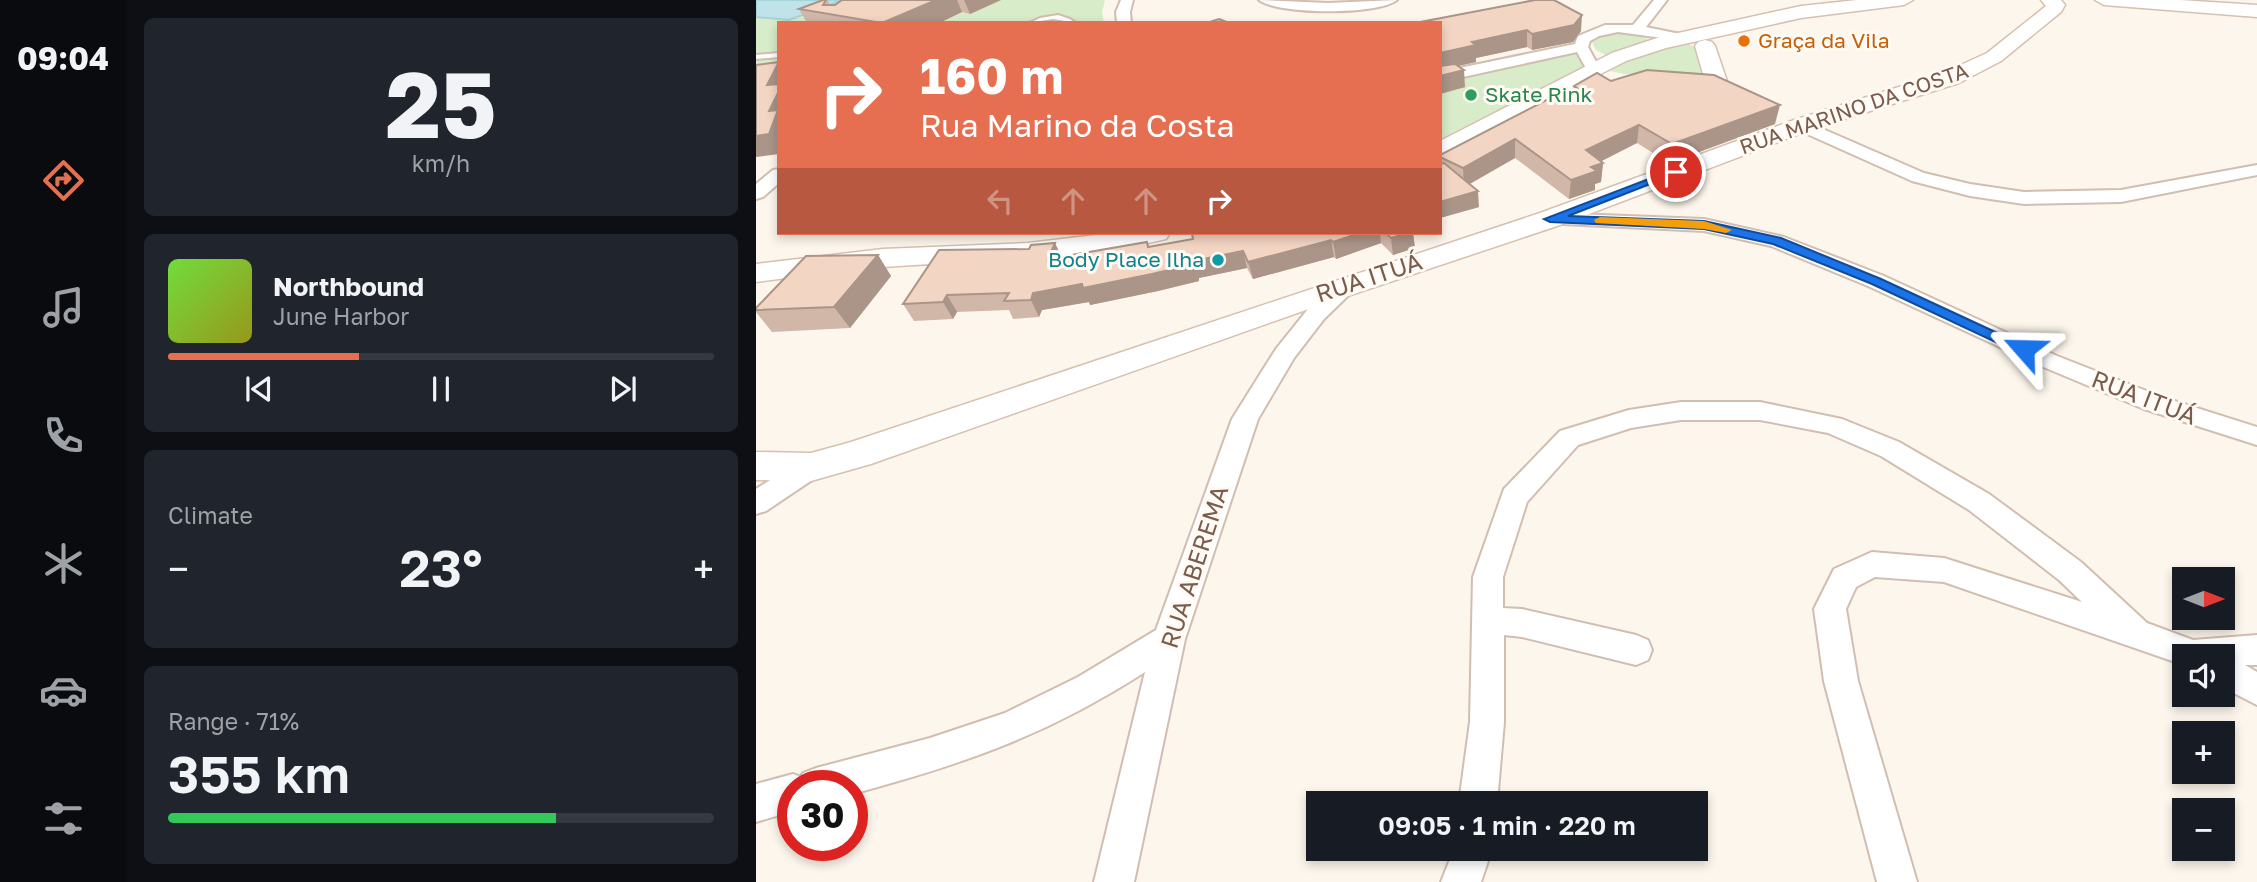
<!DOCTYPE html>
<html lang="en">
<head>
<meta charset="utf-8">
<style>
	:root { --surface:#171b24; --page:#20242c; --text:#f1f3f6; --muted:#9ea1a6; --line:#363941; --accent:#e76f51 }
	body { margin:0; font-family:"Golos Text",sans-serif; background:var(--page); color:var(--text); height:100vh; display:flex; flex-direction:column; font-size:26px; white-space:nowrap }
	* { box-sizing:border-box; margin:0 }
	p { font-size:23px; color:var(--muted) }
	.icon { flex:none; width:38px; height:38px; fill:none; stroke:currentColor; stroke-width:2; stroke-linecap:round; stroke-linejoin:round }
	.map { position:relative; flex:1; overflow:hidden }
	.side { display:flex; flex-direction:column; gap:18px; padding:18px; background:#0d0f14; width:630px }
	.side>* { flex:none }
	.banner { position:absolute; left:21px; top:21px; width:665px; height:214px; border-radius:0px; box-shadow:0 4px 10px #0003; background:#e76f51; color:#fff; overflow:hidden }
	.needle { width:46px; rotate:90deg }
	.controls { position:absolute; left:1416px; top:567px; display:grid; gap:14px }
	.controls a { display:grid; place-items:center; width:63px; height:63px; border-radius:0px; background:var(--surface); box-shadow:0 4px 10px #0003; font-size:35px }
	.speed { position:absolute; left:21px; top:770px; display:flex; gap:14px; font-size:35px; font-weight:700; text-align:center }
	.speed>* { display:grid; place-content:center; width:91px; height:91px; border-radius:50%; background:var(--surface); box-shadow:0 4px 10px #0003; line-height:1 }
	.speed .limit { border:10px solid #d22; background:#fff; color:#111 }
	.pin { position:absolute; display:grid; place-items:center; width:60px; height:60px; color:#fff; margin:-30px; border:4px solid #fff; border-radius:50%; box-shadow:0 2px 7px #0007 }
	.me { position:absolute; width:77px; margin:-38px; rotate:295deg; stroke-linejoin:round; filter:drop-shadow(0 0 5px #0008) }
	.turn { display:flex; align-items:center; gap:24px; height:147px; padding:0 28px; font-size:32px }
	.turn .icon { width:91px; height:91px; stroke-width:2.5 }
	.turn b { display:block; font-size:49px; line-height:60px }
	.lanes { display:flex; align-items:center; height:66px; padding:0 28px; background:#0003; justify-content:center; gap:35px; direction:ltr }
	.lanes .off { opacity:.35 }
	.big { font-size:52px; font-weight:600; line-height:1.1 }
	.side .widget { flex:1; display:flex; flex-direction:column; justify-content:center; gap:10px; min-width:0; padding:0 24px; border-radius:10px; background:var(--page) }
	.side .dial { align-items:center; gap:0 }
	.dial b { font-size:91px; line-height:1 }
	.song { display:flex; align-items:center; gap:21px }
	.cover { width:84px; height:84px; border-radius:10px; background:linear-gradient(135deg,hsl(100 70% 55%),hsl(60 70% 35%)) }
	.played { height:7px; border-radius:4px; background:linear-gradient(90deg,var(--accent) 35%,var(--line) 35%) }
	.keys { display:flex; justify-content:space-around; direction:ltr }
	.heat { display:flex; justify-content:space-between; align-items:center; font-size:38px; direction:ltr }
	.charge { height:10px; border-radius:5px; background:linear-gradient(90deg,#34c759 71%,var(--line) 0) }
	.trip { position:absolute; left:550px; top:791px; width:402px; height:70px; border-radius:0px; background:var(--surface); box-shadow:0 4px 10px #0003; font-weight:600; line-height:70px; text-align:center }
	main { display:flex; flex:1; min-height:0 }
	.menu { display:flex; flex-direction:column; width:126px; justify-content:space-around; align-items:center; background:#090b0e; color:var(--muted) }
	.menu .icon { width:49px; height:49px }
	.menu .active { color:var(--accent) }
	.menu b { font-size:32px; color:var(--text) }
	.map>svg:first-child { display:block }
	.green { fill:#d8ecc9 }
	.water { fill:#bfe3e8; stroke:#a5d3da; stroke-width:2 }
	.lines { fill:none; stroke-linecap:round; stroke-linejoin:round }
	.lane-casing { stroke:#d1beb0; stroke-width:4 }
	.street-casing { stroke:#d1beb0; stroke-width:4 }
	.secondary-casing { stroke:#d6c0b0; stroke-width:3 }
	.lane { fill:#fff; fill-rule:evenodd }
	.street { fill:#fff; fill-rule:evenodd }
	.secondary { fill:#fff; fill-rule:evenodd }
	.wall { fill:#d1b7a8 }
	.shaded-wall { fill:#aa9588 }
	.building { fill:#f3d5c3; stroke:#aa9588; stroke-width:2 }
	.route { fill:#1a73e8; stroke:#114b97; stroke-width:2 }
	.slow { fill:#f59e0b }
	.food-dot { fill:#e8710a; stroke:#fffaf3; stroke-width:2.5 }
	.leisure-dot { fill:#2e9e5b; stroke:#fffaf3; stroke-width:2.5 }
	.culture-dot { fill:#0f9aa8; stroke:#fffaf3; stroke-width:2.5 }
	.labels { text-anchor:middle; stroke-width:6; stroke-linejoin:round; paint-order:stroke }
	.far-food-label { font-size:21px; fill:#c56008; stroke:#fffaf3; text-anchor:start }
	.far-leisure-label { font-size:21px; fill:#27864d; stroke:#fffaf3; text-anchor:start }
	.far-street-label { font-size:21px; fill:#7a5c4d; stroke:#fffaf3 }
	.far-culture-label { font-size:21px; fill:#0d838f; stroke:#fffaf3; text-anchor:end }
	.street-label { font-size:24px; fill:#7a5c4d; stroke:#fffaf3 }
</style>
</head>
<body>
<main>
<nav class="menu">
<b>09:04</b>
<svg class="icon active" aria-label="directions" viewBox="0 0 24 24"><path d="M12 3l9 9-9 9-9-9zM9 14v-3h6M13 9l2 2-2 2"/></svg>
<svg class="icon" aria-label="music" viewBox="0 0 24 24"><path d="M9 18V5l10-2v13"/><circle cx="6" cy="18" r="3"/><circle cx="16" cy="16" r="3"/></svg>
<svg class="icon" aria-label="phone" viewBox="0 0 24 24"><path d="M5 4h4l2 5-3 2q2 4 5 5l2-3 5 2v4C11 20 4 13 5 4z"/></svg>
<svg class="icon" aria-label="climate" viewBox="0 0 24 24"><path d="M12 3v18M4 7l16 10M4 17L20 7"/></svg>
<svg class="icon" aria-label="car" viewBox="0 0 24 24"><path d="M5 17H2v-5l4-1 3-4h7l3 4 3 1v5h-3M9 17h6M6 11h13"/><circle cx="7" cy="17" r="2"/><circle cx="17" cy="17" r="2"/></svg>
<svg class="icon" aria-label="filters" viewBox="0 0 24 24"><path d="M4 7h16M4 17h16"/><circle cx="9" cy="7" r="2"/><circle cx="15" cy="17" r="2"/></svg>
</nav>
<section class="side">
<div class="widget dial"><b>25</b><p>km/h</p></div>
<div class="widget">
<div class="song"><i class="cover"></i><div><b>Northbound</b><p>June Harbor</p></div></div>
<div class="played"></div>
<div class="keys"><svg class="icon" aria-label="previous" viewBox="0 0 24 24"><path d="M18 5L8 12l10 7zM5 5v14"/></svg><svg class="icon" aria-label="pause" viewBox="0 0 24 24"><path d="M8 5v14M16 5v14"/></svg><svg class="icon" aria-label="next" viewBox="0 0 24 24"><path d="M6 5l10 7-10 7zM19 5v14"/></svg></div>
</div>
<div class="widget"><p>Climate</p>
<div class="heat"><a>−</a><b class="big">23°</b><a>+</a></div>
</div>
<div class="widget"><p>Range · 71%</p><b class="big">355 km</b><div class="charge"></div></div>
</section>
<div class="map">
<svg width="1501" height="882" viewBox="0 0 1501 882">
	<rect width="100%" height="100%" fill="#fdf6ec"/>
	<g class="green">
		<polygon points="86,0 349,0 346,12 348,23 23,23 23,70 0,71 0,17 33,20"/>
		<polygon points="857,32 877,33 894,40 850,55 840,50 836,42 841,34"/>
		<polygon points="915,43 933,44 944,50 949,69 945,78 868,74 850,70"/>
		<polygon points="825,51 833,68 684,147 684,81"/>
	</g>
	<polygon class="water" points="0,0 86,0 33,20 0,17"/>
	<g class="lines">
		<defs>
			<g id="lane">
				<polygon points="302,15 314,19 320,23 297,19 273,23 284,18"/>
				<polygon points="23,53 23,57 0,59 0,55"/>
			</g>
			<g id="street">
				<polygon points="365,0 377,0 374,12 375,23 361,23 360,12"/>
				<path d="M503 0 572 3 641 0C623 15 522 15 503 0Z"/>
				<polygon points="898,0 911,0 890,27 929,35 929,41 862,32 843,36 834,41 832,47 844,69 842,72 832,72 821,52 684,82 684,72 819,44 822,36 849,25 877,25"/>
				<polygon points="1046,120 1168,173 1214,184 1268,192 1365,190 1501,165 1501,175 1365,202 1268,204 1214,196 1156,181 1040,129 1038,125 1040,121"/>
				<polygon points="23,169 23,183 7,197 0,199 0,184 17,170"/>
				<polygon points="794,213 948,219 1028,237 1128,276 1301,356 1406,397 1501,427 1501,445 1388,409 1285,366 1112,286 1015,246 948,231 787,223 784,219"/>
				<path d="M591 280 599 281 602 286 568 319 538 358 502 419 429 639 378 882H338L389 672C291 735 208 764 96 794V786H37V811L0 822V784L37 774 45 777 47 773 60 768 174 738 249 713 322 677 400 630 476 419 520 349 552 309 583 281Z"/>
				<polygon points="925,402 1004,402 1086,419 1143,442 1233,494 1325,562 1391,623 1437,640 1501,635 1501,665 1489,665 1501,672 1501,705 1466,687 1466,656 1428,656 1428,665 1188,582 1119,577 1100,587 1090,609 1102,681 1161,882 1121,882 1068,681 1058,609 1078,569 1116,552 1188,558 1326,602 1303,580 1213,510 1125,456 1072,433 1004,420 925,420 875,428 822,445 771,502 747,577 747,608 766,609 880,635 892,640 896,650 892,660 880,665 766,637 748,635 748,722 741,803 703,803 714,722 717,577 748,489 804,431 873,410"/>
				<polygon points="55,457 65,460 69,467 65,474 10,511 0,514 0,489 45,460"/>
				<polygon points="698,849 736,849 725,882 685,882"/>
			</g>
			<g id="secondary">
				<polygon points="1101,0 1157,0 1148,5 1045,18 910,48 870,61 827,83 693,156 684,158 684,141 856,53 904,37 1045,6"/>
				<polygon points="1285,0 1305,0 1309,5 1305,12 1245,61 1203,83 1054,130 804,225 547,311 115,464 55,481 0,480 0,452 55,453 95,442 784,213 1038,120 1187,73 1231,53 1290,6"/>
				<polygon points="1339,0 1424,0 1501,5 1501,17 1348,5"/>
				<polygon points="949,40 956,42 959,46 972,84 969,89 953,89 950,84 939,46 942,42"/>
				<path d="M357 233H414L410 239C317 262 223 260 128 267 85 270 42 277 0 282V264L127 249 272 243Z"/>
			</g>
		</defs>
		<use href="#lane" class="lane-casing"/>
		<use href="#street" class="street-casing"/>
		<use href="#secondary" class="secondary-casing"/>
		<use href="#lane" class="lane"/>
		<use href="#street" class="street"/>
		<use href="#secondary" class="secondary"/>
	</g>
	<g class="wall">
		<polygon points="72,0 74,5 79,5 86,0 245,0 214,14 206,12 183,23 51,23 43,9"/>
		<polygon points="684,23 825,31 817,42 776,50 771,47 720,58 720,62 702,66 709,87 684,94"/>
		<polygon points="855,81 1019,124 913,163 881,143 845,161 847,163 845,182 839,184 839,190 813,199 759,158 714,184 723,207 684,218 684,155 817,89 818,86"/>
		<polygon points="440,233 657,233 659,248 637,255 625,243 580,259 578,257 497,279 491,268 443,278 443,281 402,291 334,305 333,302 286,310 283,317 257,319 253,310 201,312 197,319 158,321 147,304 305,257 391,242 393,247 437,239"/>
		<polygon points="122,255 135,276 94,328 16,332 0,312 0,308"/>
	</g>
	<g class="shaded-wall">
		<polygon points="180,0 201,0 206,12 183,23 126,23"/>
		<polygon points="208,0 245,0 214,14"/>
		<polygon points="826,15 825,31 817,42 776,50 776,34"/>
		<polygon points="771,30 771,47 720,58 720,62 684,70 684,53 716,42"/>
		<polygon points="23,62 23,154 0,157 0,136 13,111 11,85"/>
		<polygon points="708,70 709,87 684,94 684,76"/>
		<polygon points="1024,105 1019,124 913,163 916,144"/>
		<polygon points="883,125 881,143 828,170 830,150"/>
		<polygon points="759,139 759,158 708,187 707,168"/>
		<polygon points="847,163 845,182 839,184 839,190 813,199 815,180 835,167"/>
		<polygon points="722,191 723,207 684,218 684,202"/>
		<polygon points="604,233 624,233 625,243 580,259 577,242"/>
		<polygon points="653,233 657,233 659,248 637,255 635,238"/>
		<polygon points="575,240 578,257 497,279 492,262"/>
		<polygon points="299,243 307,260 292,259"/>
		<polygon points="487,251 491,268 443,278 443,281 402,291 334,305 333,302 286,310 283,317 275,300 277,293"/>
		<polygon points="122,255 135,276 94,328 78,307"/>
		<polygon points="191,295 201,312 197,319 187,302"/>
	</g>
	<g class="building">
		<polygon points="67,0 70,0 67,5 79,5 86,0 180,0 126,23 43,9"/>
		<polygon points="779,0 798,0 826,15 818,25 776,34 771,30 716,42 720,45 684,53 684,23 659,23"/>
		<polygon points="463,19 473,23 451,23"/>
		<polygon points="23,62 11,85 23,84 23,91 13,111 22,110 13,134 0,136 0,65"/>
		<polygon points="699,64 708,70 684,76 684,66"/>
		<polygon points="891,70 958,75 1024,105 916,144 883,125 830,150 847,163 835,167 841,171 815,180 759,139 707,168 684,157 684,155 806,92 821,88 818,86 841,73 855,81"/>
		<polygon points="688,163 722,191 684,202 684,164"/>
		<polygon points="440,233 604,233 577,242 575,240 492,262 487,251 437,261 438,264 396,274 327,288 326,284 277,293 275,300 248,301 253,293 191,295 187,302 147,304 183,250 273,249 275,245 299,243 292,259 391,242 392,247 437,239 436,234"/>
		<polygon points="630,233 653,233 635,238"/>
		<polygon points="122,255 78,307 0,310 0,308 50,256"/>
	</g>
	<polygon class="route" points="916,170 925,172 812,216 948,221 1025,238 1125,279 1276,349 1273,353 1263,353 1116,284 1017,244 948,229 794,222 788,219"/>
	<polygon class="slow" points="844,217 948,221 976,230 970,233 948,229 840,223 838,220"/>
	<circle class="food-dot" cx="988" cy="41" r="7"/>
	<circle class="leisure-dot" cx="715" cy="95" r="7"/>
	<circle class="culture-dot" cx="462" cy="260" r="7"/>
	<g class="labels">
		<g class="far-food-label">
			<text x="1002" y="48">Graça da Vila</text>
		</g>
		<g class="far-leisure-label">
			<text x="729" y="102">Skate Rink</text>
		</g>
		<g class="far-street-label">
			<text transform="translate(1098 109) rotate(-19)" y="7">RUA MARINO DA COSTA</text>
		</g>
		<g class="far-culture-label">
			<text x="448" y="267">Body Place Ilha</text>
		</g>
		<g class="street-label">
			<text transform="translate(613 278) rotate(-18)" y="8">RUA ITUÁ</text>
			<text transform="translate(1388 398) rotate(21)" y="8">RUA ITUÁ</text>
			<text transform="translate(439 567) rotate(-72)" y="8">RUA ABEREMA</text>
		</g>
	</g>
</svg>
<div class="controls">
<a><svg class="needle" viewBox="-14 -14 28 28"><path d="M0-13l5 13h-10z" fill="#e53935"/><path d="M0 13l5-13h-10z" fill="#9ea1a6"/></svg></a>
<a><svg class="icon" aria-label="sound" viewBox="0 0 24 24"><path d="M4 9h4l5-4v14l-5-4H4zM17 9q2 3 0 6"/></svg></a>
<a>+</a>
<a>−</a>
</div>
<div class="speed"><div class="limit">30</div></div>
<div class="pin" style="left:920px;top:172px;background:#d93025"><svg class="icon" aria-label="arrive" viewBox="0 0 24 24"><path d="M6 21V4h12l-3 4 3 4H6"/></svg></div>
<svg class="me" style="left:1268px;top:349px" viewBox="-20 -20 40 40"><path d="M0-17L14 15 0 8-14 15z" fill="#1a73e8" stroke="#fff" stroke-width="4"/></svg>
<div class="trip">09:05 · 1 min · 220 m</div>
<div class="banner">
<div class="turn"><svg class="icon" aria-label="right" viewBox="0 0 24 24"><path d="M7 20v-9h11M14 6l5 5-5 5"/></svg><div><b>160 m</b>Rua Marino da Costa</div></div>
<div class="lanes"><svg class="icon off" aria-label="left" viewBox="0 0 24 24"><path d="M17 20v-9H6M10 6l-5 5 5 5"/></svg><svg class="icon off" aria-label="ahead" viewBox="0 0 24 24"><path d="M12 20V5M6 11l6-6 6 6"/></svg><svg class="icon off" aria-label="ahead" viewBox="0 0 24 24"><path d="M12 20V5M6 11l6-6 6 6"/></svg><svg class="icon" aria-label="right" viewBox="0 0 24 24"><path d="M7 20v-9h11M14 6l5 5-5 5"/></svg></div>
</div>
</div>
</main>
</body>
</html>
